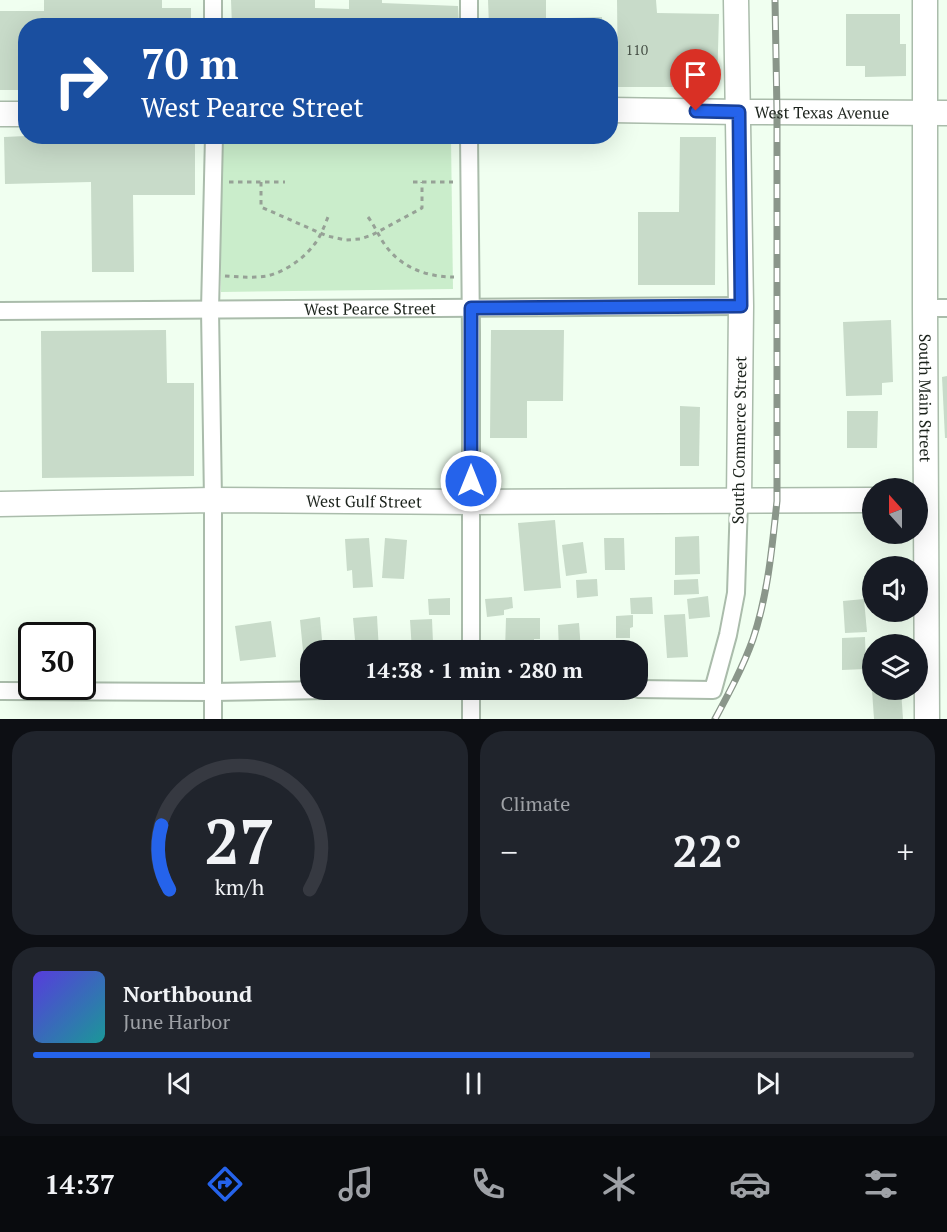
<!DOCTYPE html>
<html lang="en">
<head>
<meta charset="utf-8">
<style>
	:root { --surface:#171b24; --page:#20242c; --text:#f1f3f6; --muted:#9ea1a6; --line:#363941; --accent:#2563eb }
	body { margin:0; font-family:"PT Serif",serif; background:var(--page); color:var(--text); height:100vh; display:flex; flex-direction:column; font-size:22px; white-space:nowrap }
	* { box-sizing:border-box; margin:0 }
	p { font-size:20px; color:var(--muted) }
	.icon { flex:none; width:33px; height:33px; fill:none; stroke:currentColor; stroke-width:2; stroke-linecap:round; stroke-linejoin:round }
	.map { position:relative; height:719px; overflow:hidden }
	.sheet { display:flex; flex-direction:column; gap:12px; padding:12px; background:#0d0f14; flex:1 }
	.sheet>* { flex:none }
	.hud { position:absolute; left:18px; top:18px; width:600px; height:126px; border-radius:24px; box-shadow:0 6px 24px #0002; background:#1a4fa0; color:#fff; overflow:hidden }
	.needle { width:39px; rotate:339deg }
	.tools { position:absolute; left:862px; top:478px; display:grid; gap:12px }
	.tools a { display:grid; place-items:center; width:66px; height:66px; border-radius:50%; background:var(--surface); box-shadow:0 6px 24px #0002; font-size:30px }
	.speed { position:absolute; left:18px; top:622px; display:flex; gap:12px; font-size:30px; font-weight:700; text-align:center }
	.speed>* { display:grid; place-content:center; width:78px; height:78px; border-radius:50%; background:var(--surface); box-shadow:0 6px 24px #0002; line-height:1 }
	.speed .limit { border:3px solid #111; border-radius:9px; background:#fff; color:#111 }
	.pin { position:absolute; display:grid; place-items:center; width:51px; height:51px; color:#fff; margin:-62px -26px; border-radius:50% 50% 50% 0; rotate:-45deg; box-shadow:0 0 6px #0007 }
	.pin .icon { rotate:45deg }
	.me { position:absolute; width:66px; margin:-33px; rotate:0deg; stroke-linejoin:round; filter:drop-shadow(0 0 4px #0008) }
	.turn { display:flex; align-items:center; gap:21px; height:126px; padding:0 24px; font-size:27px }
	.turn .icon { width:78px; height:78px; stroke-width:2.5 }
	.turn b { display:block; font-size:42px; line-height:51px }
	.big { font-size:45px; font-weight:600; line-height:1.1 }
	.sheet .tile { flex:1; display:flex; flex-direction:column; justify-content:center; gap:9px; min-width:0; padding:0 21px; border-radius:24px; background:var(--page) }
	.sheet .dial { align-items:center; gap:0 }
	.dial svg { height:156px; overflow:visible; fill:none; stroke:var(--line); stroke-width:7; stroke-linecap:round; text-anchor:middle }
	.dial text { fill:var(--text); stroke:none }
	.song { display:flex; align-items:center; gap:18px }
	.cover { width:72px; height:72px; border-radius:9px; background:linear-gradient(135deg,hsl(250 70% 55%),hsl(180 70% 35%)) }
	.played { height:6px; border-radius:3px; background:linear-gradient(90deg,var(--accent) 70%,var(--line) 70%) }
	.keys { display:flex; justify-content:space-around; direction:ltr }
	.heat { display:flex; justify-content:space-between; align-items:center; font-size:33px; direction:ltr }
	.sheet .tiles { flex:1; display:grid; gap:12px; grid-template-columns:1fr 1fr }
	.tile:last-child { grid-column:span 2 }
	.trip { position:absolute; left:300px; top:640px; width:348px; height:60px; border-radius:24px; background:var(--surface); box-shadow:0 6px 24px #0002; font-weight:600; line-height:60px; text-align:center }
	.dock { display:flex; height:96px; justify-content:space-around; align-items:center; background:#090b0e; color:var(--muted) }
	.dock .icon { width:42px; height:42px }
	.dock .selected { color:var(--accent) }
	.dock b { font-size:27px; color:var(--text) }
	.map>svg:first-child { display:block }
	.green { fill:#caedcb }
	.building { fill:#c8dbc9 }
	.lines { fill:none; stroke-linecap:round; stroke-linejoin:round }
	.street-casing { stroke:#aabcab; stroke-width:20 }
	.secondary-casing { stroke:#aabcab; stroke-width:27 }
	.path { stroke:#96a196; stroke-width:3; stroke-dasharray:4.5 4.5; stroke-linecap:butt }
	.street { stroke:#fff; stroke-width:16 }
	.secondary { stroke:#fff; stroke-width:24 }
	.rail-casing { stroke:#8a968a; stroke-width:7 }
	.rail { stroke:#fff; stroke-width:4.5; stroke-dasharray:14; stroke-linecap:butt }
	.route-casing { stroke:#184099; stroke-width:15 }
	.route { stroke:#2563eb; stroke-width:10 }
	.labels { text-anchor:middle; stroke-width:6; stroke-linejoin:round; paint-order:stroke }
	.number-label { font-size:14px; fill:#475147 }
	.street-label { font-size:16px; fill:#1c231c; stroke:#fff }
</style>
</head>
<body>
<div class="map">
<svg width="947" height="719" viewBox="0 0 947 719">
	<rect width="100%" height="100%" fill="#f0fff0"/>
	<polygon class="green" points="219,137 451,137 453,289 221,292"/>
	<g class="building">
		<polygon points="44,0 162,0 162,8 191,8 191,26 26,26 26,90 0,90 0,11 44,11"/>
		<polygon points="231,0 315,0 315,8 349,9 349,0 382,0 382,3 458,6 459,26 232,26"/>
		<polygon points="488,0 546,0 546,26 489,26"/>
		<polygon points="617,0 656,0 657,13 719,14 717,87 618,87"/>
		<polygon points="846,14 900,14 900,44 906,44 906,76 865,77 865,66 846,66"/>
		<polygon points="602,17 602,26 568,26 567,18"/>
		<polygon points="26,136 195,136 195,195 133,195 134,272 92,272 91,182 5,184 4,137"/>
		<polygon points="680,137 716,137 715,285 638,285 638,212 679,212"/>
		<polygon points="891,320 893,382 882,383 882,395 846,396 843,322"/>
		<polygon points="166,330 167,383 194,383 194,476 42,478 41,331"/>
		<polygon points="491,330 564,330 563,401 527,401 527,438 490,438"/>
		<polygon points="947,376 947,438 945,438 942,377"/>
		<polygon points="680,406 700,407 699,466 680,466"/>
		<polygon points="847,411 878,411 877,448 847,448"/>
		<polygon points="555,520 561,588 524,591 518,523"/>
		<polygon points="699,536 700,574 675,575 675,537"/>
		<polygon points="369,538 373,587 353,588 352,570 347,571 345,539"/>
		<polygon points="385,538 407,540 404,579 382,578"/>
		<polygon points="604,538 624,538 625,570 605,570"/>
		<polygon points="583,542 587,573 566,576 562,545"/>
		<polygon points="597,579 598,596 577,598 576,580"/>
		<polygon points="698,579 699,594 674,595 674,580"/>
		<polygon points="708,596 710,617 689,619 687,599"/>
		<polygon points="512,597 513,608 504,610 504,615 487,617 485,599"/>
		<polygon points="652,597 653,614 631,614 630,598"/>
		<polygon points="450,598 450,615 429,615 428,599"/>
		<polygon points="864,599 867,632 845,633 843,601"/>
		<polygon points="685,614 688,657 667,658 664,615"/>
		<polygon points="633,615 633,627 630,628 630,638 616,638 616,616"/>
		<polygon points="377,616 379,651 356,651 353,618"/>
		<polygon points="320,617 323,651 310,651 310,660 304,661 300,620"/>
		<polygon points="506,618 540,618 540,639 534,639 534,651 505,651"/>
		<polygon points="432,619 433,643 446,642 447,651 412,651 410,620"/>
		<polygon points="271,621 276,657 240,661 235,626"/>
		<polygon points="579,623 581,651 559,651 558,625"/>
		<polygon points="865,637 866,669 842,670 842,638"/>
		<polygon points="872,690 901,690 903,719 874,719"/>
	</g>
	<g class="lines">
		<defs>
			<g id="street">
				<polyline points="213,0 213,26"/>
				<polyline points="469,0 469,26"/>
				<polyline points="469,136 471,333 471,651"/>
				<polyline points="925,308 947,308"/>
				<path id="s1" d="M0 311 741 306"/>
				<polyline points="638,689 713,690 728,635 736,593 739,501"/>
				<polyline points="0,691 213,692 326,690"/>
				<polyline points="213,719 213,500 210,310 214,136"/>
				<polyline points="471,719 471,690"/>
			</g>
			<g id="secondary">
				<polyline points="736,0 741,306 739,501"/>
				<path id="s2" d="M925 0V308L927 719"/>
				<path id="s3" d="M610 110 739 112 947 113"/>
				<polyline points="0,114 26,114"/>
				<path id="s4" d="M0 504 213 500 471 502 873 500"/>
			</g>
		</defs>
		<use href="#street" class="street-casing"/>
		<use href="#secondary" class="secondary-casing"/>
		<g class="path">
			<polyline points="349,143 349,136"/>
			<polyline points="229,182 285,182"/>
			<polyline points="261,182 261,207 327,236 346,240 360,239 372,235 422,208 422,182"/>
			<polyline points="413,182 453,182"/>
			<path d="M368 217C374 225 378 234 383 242 399 267 426 277 454 277"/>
			<path d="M225 276C239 277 253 278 267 276 284 272 302 260 313 246 320 238 324 227 328 217"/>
		</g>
		<use href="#street" class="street"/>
		<use href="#secondary" class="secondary"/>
		<defs>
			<path id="rail" d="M715 719C729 693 743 667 753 639 768 594 772 548 777 501V113L775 0"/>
		</defs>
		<use href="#rail" class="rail-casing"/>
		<use href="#rail" class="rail"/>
	</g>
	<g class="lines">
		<defs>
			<polyline id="route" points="471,481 471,308 741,306 739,112 696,111"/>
		</defs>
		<use href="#route" class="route-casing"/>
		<use href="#route" class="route"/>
	</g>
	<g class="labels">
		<g class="number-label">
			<text x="637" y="55">110</text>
		</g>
		<g class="street-label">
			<text dy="6" stroke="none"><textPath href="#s3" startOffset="212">West Texas Avenue</textPath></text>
			<text dy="6" stroke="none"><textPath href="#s1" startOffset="370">West Pearce Street</textPath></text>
			<text dy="6" stroke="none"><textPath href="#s2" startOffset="398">South Main Street</textPath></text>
			<text transform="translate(739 440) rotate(-89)" y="6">South Commerce Street</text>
			<text dy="6" stroke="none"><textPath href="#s4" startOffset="364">West Gulf Street</textPath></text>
		</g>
	</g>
</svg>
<div class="tools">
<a><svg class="needle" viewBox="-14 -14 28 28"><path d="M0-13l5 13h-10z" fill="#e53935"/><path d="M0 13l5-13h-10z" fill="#9ea1a6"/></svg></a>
<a><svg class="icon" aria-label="sound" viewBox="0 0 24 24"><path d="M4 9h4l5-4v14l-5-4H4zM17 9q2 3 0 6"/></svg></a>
<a><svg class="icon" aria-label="layers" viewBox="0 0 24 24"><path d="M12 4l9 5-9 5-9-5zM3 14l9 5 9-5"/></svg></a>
</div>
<div class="speed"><div class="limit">30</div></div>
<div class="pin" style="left:696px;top:111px;background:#d93025"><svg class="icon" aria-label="arrive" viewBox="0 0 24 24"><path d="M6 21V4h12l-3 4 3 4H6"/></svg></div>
<svg class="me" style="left:471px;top:481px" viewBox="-20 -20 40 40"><circle r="17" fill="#2563eb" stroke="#fff" stroke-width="3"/><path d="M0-11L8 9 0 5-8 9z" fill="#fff"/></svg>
<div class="trip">14:38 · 1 min · 280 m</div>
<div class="hud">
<div class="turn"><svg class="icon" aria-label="right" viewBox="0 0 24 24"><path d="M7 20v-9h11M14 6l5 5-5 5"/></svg><div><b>70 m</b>West Pearce Street</div></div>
</div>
</div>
<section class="sheet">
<div class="tiles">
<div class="tile dial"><svg viewBox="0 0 100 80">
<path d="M14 69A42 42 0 1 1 86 69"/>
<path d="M14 69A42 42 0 0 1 10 36" stroke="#2563eb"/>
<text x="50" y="56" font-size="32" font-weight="700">27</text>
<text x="50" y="72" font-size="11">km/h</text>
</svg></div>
<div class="tile"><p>Climate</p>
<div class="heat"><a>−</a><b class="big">22°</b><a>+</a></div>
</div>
<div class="tile">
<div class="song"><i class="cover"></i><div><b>Northbound</b><p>June Harbor</p></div></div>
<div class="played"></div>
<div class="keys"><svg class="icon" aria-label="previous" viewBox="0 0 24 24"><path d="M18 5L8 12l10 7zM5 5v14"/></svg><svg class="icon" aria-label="pause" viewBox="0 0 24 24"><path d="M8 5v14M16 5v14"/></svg><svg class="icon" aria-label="next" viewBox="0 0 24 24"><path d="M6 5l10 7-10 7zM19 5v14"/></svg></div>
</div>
</div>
</section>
<nav class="dock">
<b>14:37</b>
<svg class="icon selected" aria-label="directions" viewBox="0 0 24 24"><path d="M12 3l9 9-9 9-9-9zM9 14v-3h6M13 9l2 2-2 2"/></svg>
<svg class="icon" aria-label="music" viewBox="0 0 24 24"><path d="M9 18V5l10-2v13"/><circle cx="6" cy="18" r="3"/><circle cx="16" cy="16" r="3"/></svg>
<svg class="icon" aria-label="phone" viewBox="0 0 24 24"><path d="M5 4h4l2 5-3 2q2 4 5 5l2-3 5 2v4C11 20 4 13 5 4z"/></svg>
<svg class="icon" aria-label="climate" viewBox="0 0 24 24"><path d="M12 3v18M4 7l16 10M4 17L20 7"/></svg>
<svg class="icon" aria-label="car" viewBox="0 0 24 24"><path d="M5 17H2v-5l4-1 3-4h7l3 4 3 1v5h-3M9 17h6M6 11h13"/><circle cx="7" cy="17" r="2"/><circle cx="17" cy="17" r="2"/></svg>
<svg class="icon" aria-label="filters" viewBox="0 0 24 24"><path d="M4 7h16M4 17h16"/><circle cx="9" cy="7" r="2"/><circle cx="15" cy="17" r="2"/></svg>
</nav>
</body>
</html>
